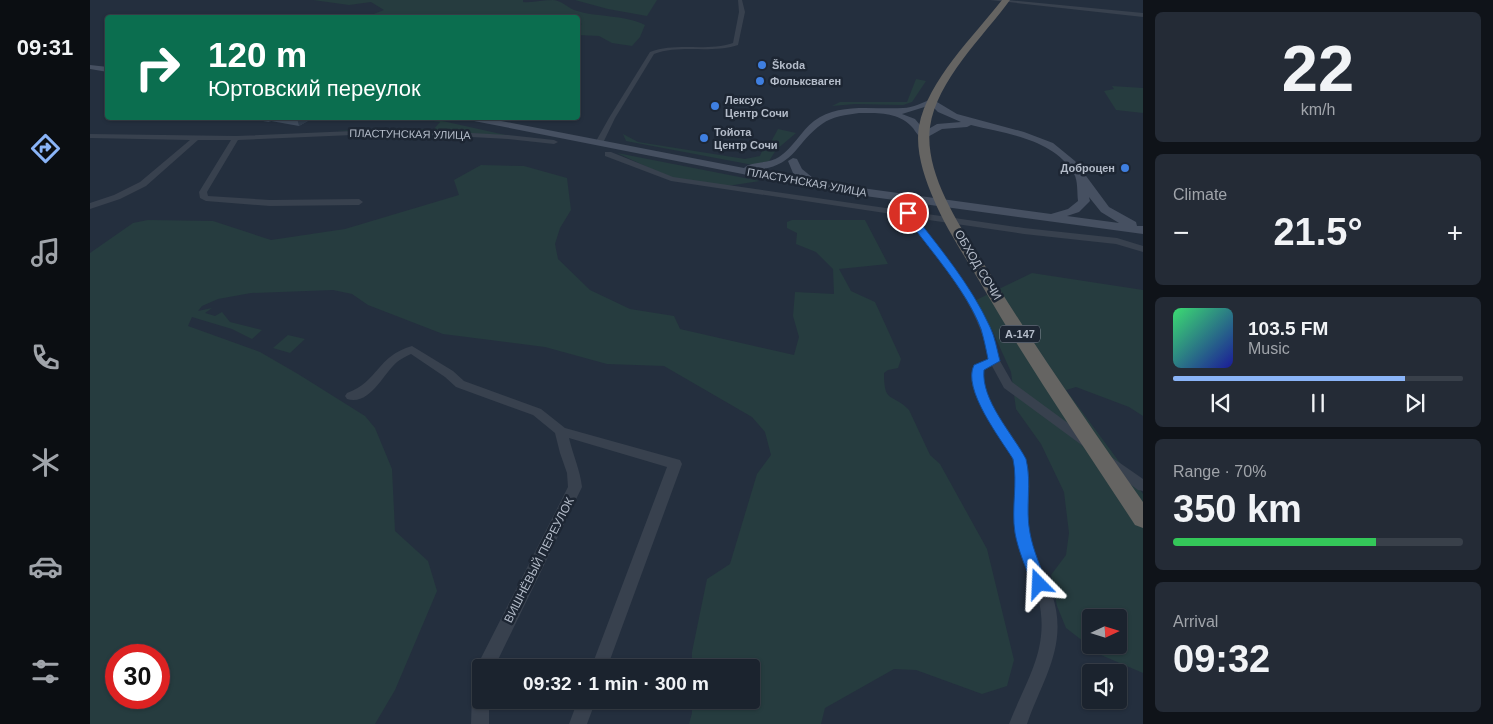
<!DOCTYPE html>
<html lang="en">
<head>
<meta charset="utf-8">
<style>
	:root { --surface:#1b232e; --page:#242b36; --text:#f1f3f6; --muted:#a0a4aa; --line:#39404a; --accent:#8ab4f8 }
	body { margin:0; font-family:Helvetica,sans-serif; background:var(--page); color:var(--text); height:100vh; display:flex; flex-direction:column; font-size:19px; white-space:nowrap }
	* { box-sizing:border-box; margin:0 }
	p { font-size:16px; color:var(--muted) }
	.icon { flex:none; width:28px; height:28px; fill:none; stroke:currentColor; stroke-width:2; stroke-linecap:round; stroke-linejoin:round }
	.map { position:relative; flex:1; overflow:hidden }
	.drawer { display:flex; flex-direction:column; gap:12px; padding:12px; background:#0f1319; width:350px }
	.drawer>* { flex:none }
	.top-card { position:absolute; left:15px; top:15px; width:475px; height:105px; border-radius:5px; box-shadow:0 1px 4px #0004,0 0 0 1px var(--line); background:#0b6e4f; color:#fff; overflow:hidden }
	.needle { width:32px; rotate:86deg }
	.buttons { position:absolute; left:992px; top:609px; display:grid; gap:10px }
	.buttons a { display:grid; place-items:center; width:45px; height:45px; border-radius:5px; background:var(--surface); box-shadow:0 1px 4px #0004,0 0 0 1px var(--line); font-size:25px }
	.speed { position:absolute; left:15px; top:644px; display:flex; gap:10px; font-size:25px; font-weight:700; text-align:center }
	.speed>* { display:grid; place-content:center; width:65px; height:65px; border-radius:50%; background:var(--surface); box-shadow:0 1px 4px #0004,0 0 0 1px var(--line); line-height:1 }
	.speed .limit { border:8px solid #d22; background:#fff; color:#111 }
	.pin { position:absolute; display:grid; place-items:center; width:42px; height:42px; color:#fff; margin:-21px; border:2px solid #fff; border-radius:50%; box-shadow:0 1px 5px #0007 }
	.me { position:absolute; width:55px; margin:-28px; rotate:339deg; stroke-linejoin:round; filter:drop-shadow(0 0 4px #0008) }
	.turn { display:flex; align-items:center; gap:18px; height:105px; padding:0 20px; font-size:22px }
	.turn .icon { width:65px; height:65px; stroke-width:2.5 }
	.turn b { display:block; font-size:35px; line-height:42px }
	.big { font-size:38px; font-weight:600; line-height:1.1 }
	.drawer .card { flex:1; display:flex; flex-direction:column; justify-content:center; gap:8px; min-width:0; padding:0 18px; border-radius:8px; background:var(--page) }
	.drawer .dial { align-items:center; gap:0 }
	.dial b { font-size:65px; line-height:1 }
	.song { display:flex; align-items:center; gap:15px }
	.cover { width:60px; height:60px; border-radius:8px; background:linear-gradient(135deg,hsl(140 70% 55%),hsl(240 70% 35%)) }
	.played { height:5px; border-radius:2px; background:linear-gradient(90deg,var(--accent) 80%,var(--line) 80%) }
	.keys { display:flex; justify-content:space-around; direction:ltr }
	.heat { display:flex; justify-content:space-between; align-items:center; font-size:28px; direction:ltr }
	.charge { height:8px; border-radius:4px; background:linear-gradient(90deg,#34c759 70%,var(--line) 0) }
	.trip { position:absolute; left:382px; top:659px; width:288px; height:50px; border-radius:5px; background:var(--surface); box-shadow:0 1px 4px #0004,0 0 0 1px var(--line); font-weight:600; line-height:50px; text-align:center }
	main { display:flex; flex:1; min-height:0 }
	.dock { display:flex; flex-direction:column; width:90px; justify-content:space-around; align-items:center; background:#0b0e12; color:var(--muted) }
	.dock .icon { width:35px; height:35px }
	.dock .on { color:var(--accent) }
	.dock b { font-size:22px; color:var(--text) }
	.map>svg:first-child { display:block }
	.green { fill:#263c3f; fill-rule:evenodd }
	.lines { fill:none; stroke-linecap:round; stroke-linejoin:round }
	.minor { fill:#38414e; fill-rule:evenodd }
	.secondary { fill:#465061; fill-rule:evenodd }
	.trunk { fill:#656462; fill-rule:evenodd }
	.wall { fill:#3f4b5c }
	.shaded-wall { fill:#2f3b4b }
	.route { fill:#1a73e8; stroke:#114b97 }
	.shop-dot { fill:#3f7fe0; stroke:#1d2633; stroke-width:2 }
	.labels { text-anchor:middle; stroke-width:5; stroke-linejoin:round; paint-order:stroke }
	.far-poi-label { font-size:11px; font-weight:bold; fill:#b4bcc9; stroke:#1d2633; text-anchor:start }
	.far-street-label { font-size:11px; fill:#b4bcc9; stroke:#1d2633 }
	.shield { fill:#1d2633; stroke:#878f9c; stroke-width:1 }
	.shield-label { font-size:11px; font-weight:bold; fill:#b4bcc9 }
	.street-label { font-size:12px; fill:#b4bcc9; stroke:#1d2633 }
</style>
</head>
<body>
<main>
<nav class="dock">
<b>09:31</b>
<svg class="icon on" aria-label="directions" viewBox="0 0 24 24"><path d="M12 3l9 9-9 9-9-9zM9 14v-3h6M13 9l2 2-2 2"/></svg>
<svg class="icon" aria-label="music" viewBox="0 0 24 24"><path d="M9 18V5l10-2v13"/><circle cx="6" cy="18" r="3"/><circle cx="16" cy="16" r="3"/></svg>
<svg class="icon" aria-label="phone" viewBox="0 0 24 24"><path d="M5 4h4l2 5-3 2q2 4 5 5l2-3 5 2v4C11 20 4 13 5 4z"/></svg>
<svg class="icon" aria-label="climate" viewBox="0 0 24 24"><path d="M12 3v18M4 7l16 10M4 17L20 7"/></svg>
<svg class="icon" aria-label="car" viewBox="0 0 24 24"><path d="M5 17H2v-5l4-1 3-4h7l3 4 3 1v5h-3M9 17h6M6 11h13"/><circle cx="7" cy="17" r="2"/><circle cx="17" cy="17" r="2"/></svg>
<svg class="icon" aria-label="filters" viewBox="0 0 24 24"><path d="M4 7h16M4 17h16"/><circle cx="9" cy="7" r="2"/><circle cx="15" cy="17" r="2"/></svg>
</nav>
<div class="map">
<svg width="1053" height="724" viewBox="0 0 1053 724">
	<rect width="100%" height="100%" fill="#242f3e"/>
	<g class="green">
		<path d="M223 0H433V2C443 3 452 0 463 0 472 1 477 7 484 10 507 18 533 14 555 25L550 37 542 46 522 43 509 36 488 35V26L492 24 488 23V18L287 17 281 15 294 10 281 2 259 5Z"/>
		<polygon points="485,0 567,0 557,16 518,9"/>
		<polygon points="826,79 836,81 822,102 813,105 765,104 742,106 750,102 817,102"/>
		<polygon points="1022,86 1053,88 1053,113 1026,110 1014,91 1024,89"/>
		<polygon points="323,118 339,118 420,136 363,132 246,131 279,129 344,129 350,122"/>
		<polygon points="688,129 706,133 686,150 679,161 663,165 536,141 533,134 548,142 655,159 670,156 672,151 676,151"/>
		<polygon points="527,153 670,181 637,186 581,178"/>
		<path d="M391 165 434 166 477 178 481 210 470 228 465 244 468 259 500 290 540 309 584 316 590 329 704 355 709 337 703 316 705 292 744 294 743 269 726 252 706 244 707 233 697 228V222L702 220H775L798 264 749 269 761 291 785 302 811 359 808 368 798 370 794 373C794 405 802 392 819 410L840 455 850 464 897 549 924 660 917 686 892 694 826 670 804 669 735 708 731 724H599L602 713V700H661V668L602 667V652L617 579 640 564 667 474 681 455 675 432 662 417 574 366 517 364 455 347 353 334 278 305 262 294 243 290 161 293 128 299 112 306 108 311 122 308 115 313 125 316 132 312 140 322 172 330 162 339 142 329 102 317 98 326 170 352 208 374 275 416 285 428 302 469 305 531 338 561 347 591 305 690 285 724H0V253L43 223 58 220 123 221 181 240 255 229 369 195 364 180ZM26 655H69V698H26Z"/>
		<path d="M942 273 1053 290V416L1039 407 986 387 976 390 1053 494V673L1011 655 976 628 967 606 961 575 976 555 979 533 974 492 951 444 926 409 921 372 902 330 882 302ZM1001 618H1029V645H1001Z"/>
		<polygon points="198,335 215,339 200,353 183,348"/>
	</g>
	<g class="lines">
		<g class="minor">
			<path d="M648 0H652L655 12 648 45C620 54 591 44 564 54L525 118 513 143 506 145 505 143 519 118 560 52C587 42 616 52 643 43L649 12Z"/>
			<polygon points="900,0 917,0 1053,13 1053,17"/>
			<polygon points="309,129 418,135 464,140 468,142 464,144 418,139 309,133 148,140 117,192 118,196 180,200 269,199 273,202 269,205 180,206 116,201 110,198 109,192 141,140 108,140 56,186 30,199 0,209 0,203 24,195 50,182 100,140 0,138 0,134 146,136"/>
			<path d="M515 152H521L583 177 934 228 1027 238 1053 246V252L1026 244 934 234 825 218 873 280 892 312 902 331 910 361 922 382 1001 440 1003 443 1001 446H993L914 388 902 366 894 370C891 403 922 429 935 458 944 479 936 507 939 529 942 552 955 572 962 594 979 645 953 678 937 724H919C936 680 961 648 948 597 942 575 929 555 925 533 921 509 930 484 923 461 915 435 870 393 884 365L898 359C896 349 894 339 890 329 874 287 841 252 815 216L581 181 515 156Z"/>
			<path d="M322 346 363 371 374 381 451 409 475 428 590 460 592 464 517 668H501L577 467 479 438C483 455 490 470 492 487L404 668H391V675L389 674 387 668 389 662 478 487 477 473 470 453 465 433 443 415 366 387 355 377 321 354C316 356 311 359 307 362 293 374 280 406 257 399L255 396 257 393C288 382 287 356 322 346Z"/>
			<polygon points="1017,454 1053,479 1053,491 1048,490 1012,463 1011,459 1012,455"/>
			<polygon points="391,685 391,700 399,700 399,724 381,724 382,693 385,687"/>
			<polygon points="488,700 506,700 497,724 479,724"/>
		</g>
		<g class="secondary">
			<polygon points="0,65 18,67 18,72 0,69"/>
			<path d="M842 99 867 114 934 132 963 143 985 161 1019 207 1046 222 1047 226H1053V234L775 196 688 181 384 121 379 118H396L654 168C660 161 679 164 689 157 703 148 711 131 724 121 749 102 784 110 813 108 823 108 833 102 842 99ZM841 105 848 112 871 122 847 124 835 131 825 119 812 114ZM769 113C786 113 807 112 820 125 825 129 827 137 834 139L852 129 877 127 881 125C917 134 964 139 984 174 988 180 987 193 988 201L978 209 961 214 728 182 712 169 707 159 703 158 698 161 703 173 711 179 666 170C706 166 704 144 732 124 743 116 756 115 769 113ZM999 197 1011 212 1029 223 977 216 989 212 1000 201Z"/>
		</g>
		<path class="trunk" d="M912 0H920C893 37 847 80 840 127 833 180 881 242 907 285 953 359 1003 430 1053 502V528L1045 525C994 447 941 370 894 289 877 259 857 231 844 200 834 177 825 150 829 126 838 80 884 36 912 0Z"/>
	</g>
	<polygon class="wall" points="154,118 223,118 209,126 181,121 179,122"/>
	<g class="shaded-wall">
		<polygon points="178,118 180,118 181,121 179,122"/>
		<polygon points="207,118 223,118 209,126"/>
	</g>
	<path class="route" d="M814 211H821C849 247 881 285 900 327 905 337 907 350 910 361L894 370C891 400 922 433 936 459 942 483 935 508 940 533 943 550 951 568 957 584L955 589 949 591 944 589 942 584C936 568 928 550 925 533 921 508 928 483 923 459 910 438 872 389 884 365L898 359C896 349 894 339 891 329 876 289 838 248 813 213Z"/>
	<g class="shop-dot">
		<circle cx="672" cy="65" r="5"/>
		<circle cx="670" cy="81" r="5"/>
		<circle cx="625" cy="106" r="5"/>
		<circle cx="614" cy="138" r="5"/>
		<circle cx="1035" cy="168" r="5"/>
	</g>
	<g class="labels">
		<g class="far-poi-label">
			<text x="682" y="69">Škoda</text>
			<text x="680" y="85">Фольксваген</text>
			<text x="635" y="104">Лексус<tspan x="635" dy="13">Центр Сочи</tspan></text>
			<text x="624" y="136">Тойота<tspan x="624" dy="13">Центр Сочи</tspan></text>
			<text x="1025" y="172" text-anchor="end">Доброцен</text>
		</g>
		<g class="far-street-label">
			<text transform="translate(320 134) rotate(1)" y="4">ПЛАСТУНСКАЯ УЛИЦА</text>
			<text transform="translate(717 182) rotate(10)" y="4">ПЛАСТУНСКАЯ УЛИЦА</text>
		</g>
		<rect class="shield" x="910" y="325.5" width="40" height="17" rx="4"/>
		<g class="shield-label">
			<text x="930" y="338">А-147</text>
		</g>
		<g class="street-label">
			<text transform="translate(888 265) rotate(59)" y="4">ОБХОД СОЧИ</text>
			<text transform="translate(449 560) rotate(-63)" y="4">ВИШНЁВЫЙ ПЕРЕУЛОК</text>
		</g>
	</g>
</svg>
<div class="buttons">
<a><svg class="needle" viewBox="-14 -14 28 28"><path d="M0-13l5 13h-10z" fill="#e53935"/><path d="M0 13l5-13h-10z" fill="#a0a4aa"/></svg></a>
<a><svg class="icon" aria-label="sound" viewBox="0 0 24 24"><path d="M4 9h4l5-4v14l-5-4H4zM17 9q2 3 0 6"/></svg></a>
</div>
<div class="speed"><div class="limit">30</div></div>
<div class="pin" style="left:818px;top:213px;background:#d93025"><svg class="icon" aria-label="arrive" viewBox="0 0 24 24"><path d="M6 21V4h12l-3 4 3 4H6"/></svg></div>
<svg class="me" style="left:949px;top:584px" viewBox="-20 -20 40 40"><path d="M0-17L14 15 0 8-14 15z" fill="#1a73e8" stroke="#fff" stroke-width="4"/></svg>
<div class="trip">09:32 · 1 min · 300 m</div>
<div class="top-card">
<div class="turn"><svg class="icon" aria-label="right" viewBox="0 0 24 24"><path d="M7 20v-9h11M14 6l5 5-5 5"/></svg><div><b>120 m</b>Юртовский переулок</div></div>
</div>
</div>
<section class="drawer">
<div class="card dial"><b>22</b><p>km/h</p></div>
<div class="card"><p>Climate</p>
<div class="heat"><a>−</a><b class="big">21.5°</b><a>+</a></div>
</div>
<div class="card">
<div class="song"><i class="cover"></i><div><b>103.5 FM</b><p>Music</p></div></div>
<div class="played"></div>
<div class="keys"><svg class="icon" aria-label="previous" viewBox="0 0 24 24"><path d="M18 5L8 12l10 7zM5 5v14"/></svg><svg class="icon" aria-label="pause" viewBox="0 0 24 24"><path d="M8 5v14M16 5v14"/></svg><svg class="icon" aria-label="next" viewBox="0 0 24 24"><path d="M6 5l10 7-10 7zM19 5v14"/></svg></div>
</div>
<div class="card"><p>Range · 70%</p><b class="big">350 km</b><div class="charge"></div></div>
<div class="card"><p>Arrival</p><b class="big">09:32</b></div>
</section>
</main>
</body>
</html>
